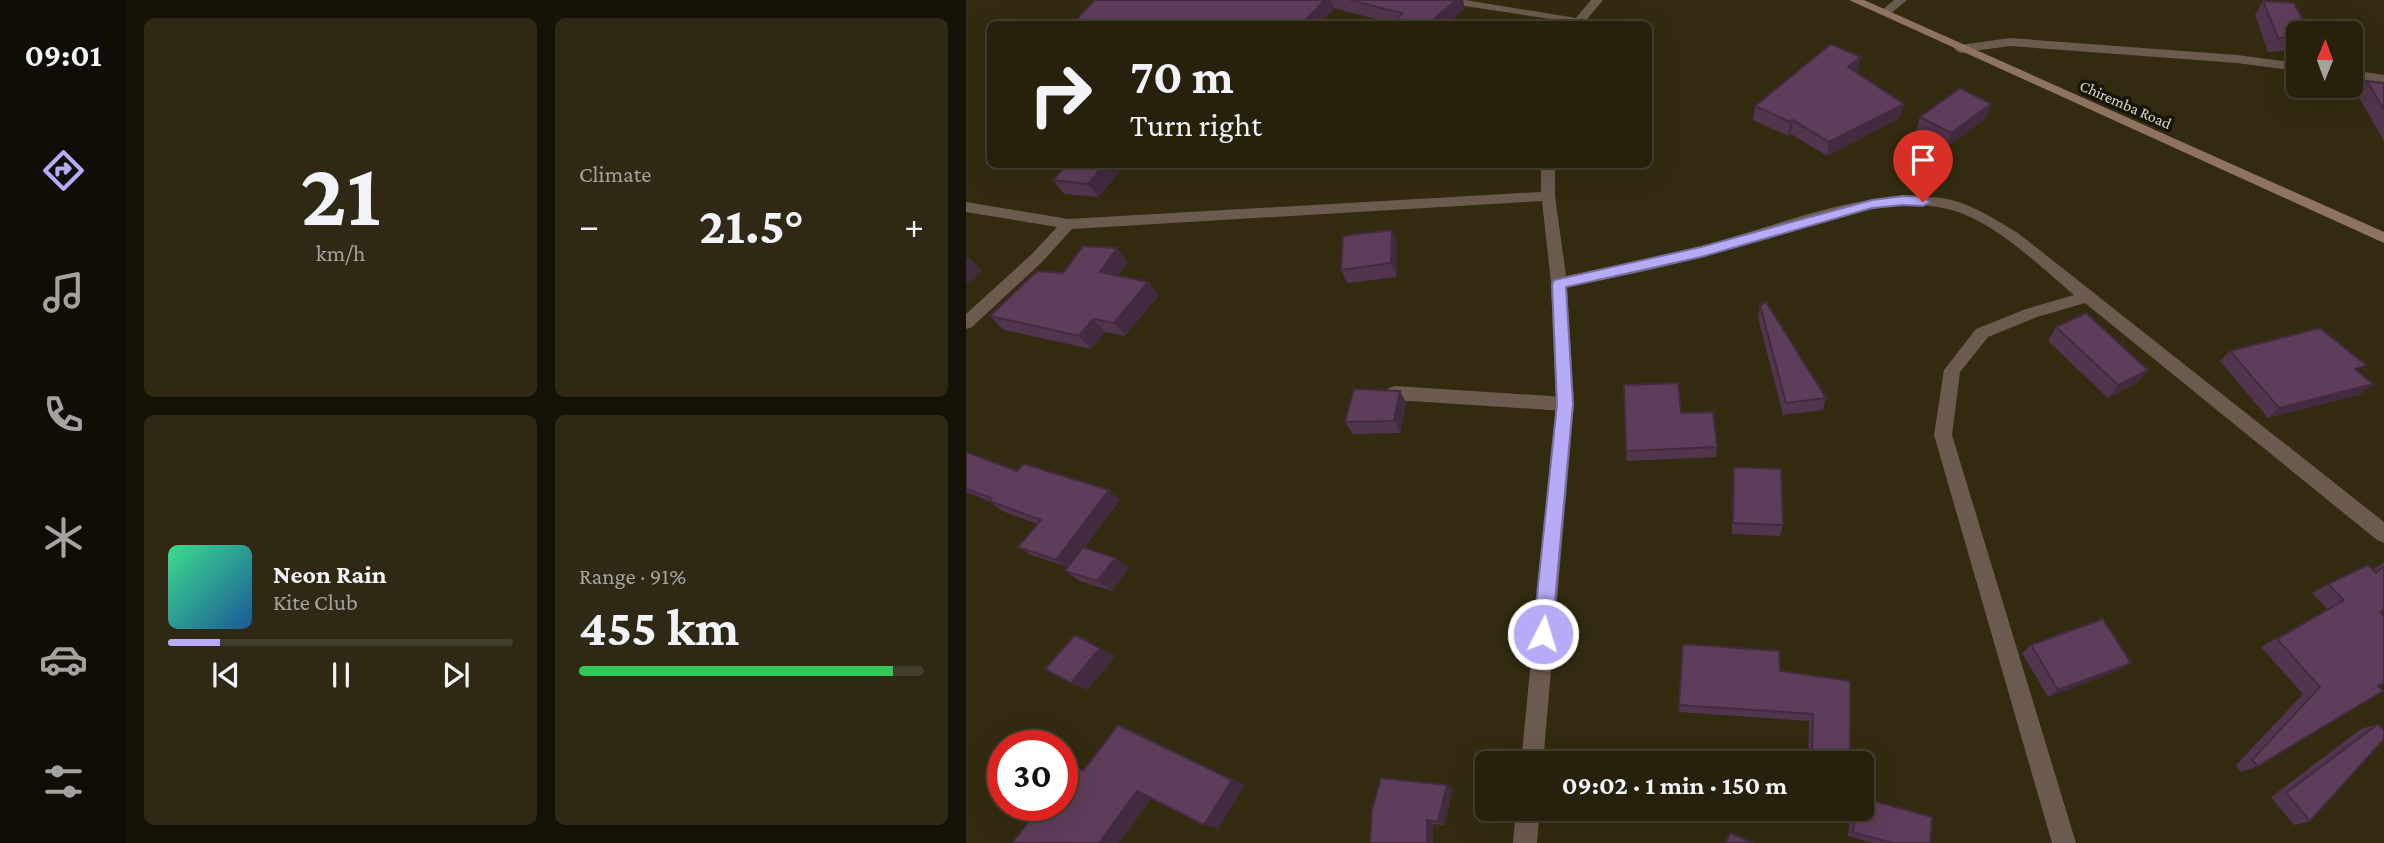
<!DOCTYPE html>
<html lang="en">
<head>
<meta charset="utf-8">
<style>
	:root { --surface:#26200c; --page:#2e2815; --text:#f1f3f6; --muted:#a4a39d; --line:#423e2d; --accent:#b7abf8 }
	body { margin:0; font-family:"Crimson Pro",serif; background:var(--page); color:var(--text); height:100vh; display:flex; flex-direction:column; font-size:26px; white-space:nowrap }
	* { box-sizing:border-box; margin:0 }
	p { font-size:23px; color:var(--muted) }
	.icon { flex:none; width:38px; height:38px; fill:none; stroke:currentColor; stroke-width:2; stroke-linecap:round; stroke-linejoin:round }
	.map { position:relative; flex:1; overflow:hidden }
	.side { display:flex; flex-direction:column; gap:18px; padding:18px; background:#151207; width:840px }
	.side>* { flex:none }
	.banner { position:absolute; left:21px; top:21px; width:665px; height:147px; border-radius:10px; box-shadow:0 7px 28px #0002,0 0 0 2px var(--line); background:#26200c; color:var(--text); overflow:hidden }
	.needle { width:46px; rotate:1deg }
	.buttons { position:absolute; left:1320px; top:21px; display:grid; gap:14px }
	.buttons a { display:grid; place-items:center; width:77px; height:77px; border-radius:10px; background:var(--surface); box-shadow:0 7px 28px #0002,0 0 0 2px var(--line); font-size:35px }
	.speed { position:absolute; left:21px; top:730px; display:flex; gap:14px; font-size:35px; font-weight:700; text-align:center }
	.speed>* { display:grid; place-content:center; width:91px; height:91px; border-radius:50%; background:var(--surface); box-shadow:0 7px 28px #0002,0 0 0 2px var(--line); line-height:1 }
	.speed .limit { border:10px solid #d22; background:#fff; color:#111 }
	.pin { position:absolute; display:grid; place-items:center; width:60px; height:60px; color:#fff; margin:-72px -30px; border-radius:50% 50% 50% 0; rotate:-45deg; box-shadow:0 0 7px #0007 }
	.pin .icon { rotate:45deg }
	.me { position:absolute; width:77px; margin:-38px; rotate:5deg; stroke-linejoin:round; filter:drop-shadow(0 0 5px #0008) }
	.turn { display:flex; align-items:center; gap:24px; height:147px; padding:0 28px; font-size:32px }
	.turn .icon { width:91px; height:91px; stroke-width:2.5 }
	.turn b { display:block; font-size:49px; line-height:60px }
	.big { font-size:52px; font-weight:700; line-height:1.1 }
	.side .card { flex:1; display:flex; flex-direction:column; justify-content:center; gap:10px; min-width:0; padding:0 24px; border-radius:10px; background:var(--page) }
	.side .dial { align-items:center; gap:0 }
	.dial b { font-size:91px; line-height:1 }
	.song { display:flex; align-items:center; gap:21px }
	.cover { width:84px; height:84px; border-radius:10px; background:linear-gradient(135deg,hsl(150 70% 55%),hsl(210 70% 35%)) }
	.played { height:7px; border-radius:4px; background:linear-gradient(90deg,var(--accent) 15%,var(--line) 15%) }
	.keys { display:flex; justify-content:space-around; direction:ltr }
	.heat { display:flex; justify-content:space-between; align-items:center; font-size:38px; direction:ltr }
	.charge { height:10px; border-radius:5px; background:linear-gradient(90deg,#34c759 91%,var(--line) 0) }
	.side .tiles { flex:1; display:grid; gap:18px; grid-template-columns:repeat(2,1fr) }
	.trip { position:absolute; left:509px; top:751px; width:399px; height:70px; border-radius:10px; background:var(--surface); box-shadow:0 7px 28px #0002,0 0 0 2px var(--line); font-weight:700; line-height:70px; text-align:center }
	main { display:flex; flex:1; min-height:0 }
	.tabs { display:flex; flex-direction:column; width:126px; justify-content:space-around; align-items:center; background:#0f0d05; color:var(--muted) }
	.tabs .icon { width:49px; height:49px }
	.tabs .on { color:var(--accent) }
	.tabs b { font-size:32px; color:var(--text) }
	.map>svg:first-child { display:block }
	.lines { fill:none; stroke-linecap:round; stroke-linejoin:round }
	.lane { fill:#6b5a4e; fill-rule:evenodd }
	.street { fill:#6b5a4e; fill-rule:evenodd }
	.secondary { fill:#8e7361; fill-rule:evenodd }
	.wall { fill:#51344d }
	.shaded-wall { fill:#422b3f }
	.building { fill:#5e3d5a; stroke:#422b3f; stroke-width:2 }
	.route { fill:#b7abf8; stroke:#776fa1; stroke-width:2 }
	.labels { text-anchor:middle; stroke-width:7; stroke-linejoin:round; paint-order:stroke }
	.far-street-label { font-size:16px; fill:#dedaca; stroke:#171408 }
</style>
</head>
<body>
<main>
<nav class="tabs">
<b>09:01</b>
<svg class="icon on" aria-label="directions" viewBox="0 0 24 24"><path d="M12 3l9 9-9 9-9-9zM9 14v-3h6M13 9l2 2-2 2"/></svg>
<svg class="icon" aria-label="music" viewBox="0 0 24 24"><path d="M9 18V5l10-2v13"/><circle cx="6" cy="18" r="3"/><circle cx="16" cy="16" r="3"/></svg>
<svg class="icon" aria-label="phone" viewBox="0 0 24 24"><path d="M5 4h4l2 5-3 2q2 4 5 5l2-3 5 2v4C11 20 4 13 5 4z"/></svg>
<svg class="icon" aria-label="climate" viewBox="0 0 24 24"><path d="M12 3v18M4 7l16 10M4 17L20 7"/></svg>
<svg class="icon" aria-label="car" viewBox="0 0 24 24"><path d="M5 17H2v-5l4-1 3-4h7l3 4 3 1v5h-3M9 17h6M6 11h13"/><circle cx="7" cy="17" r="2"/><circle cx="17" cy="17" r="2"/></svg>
<svg class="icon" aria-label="filters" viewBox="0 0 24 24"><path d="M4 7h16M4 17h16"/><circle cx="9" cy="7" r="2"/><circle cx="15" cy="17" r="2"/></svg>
</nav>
<section class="side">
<div class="tiles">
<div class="card dial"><b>21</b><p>km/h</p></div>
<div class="card"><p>Climate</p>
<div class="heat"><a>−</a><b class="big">21.5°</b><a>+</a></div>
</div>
<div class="card">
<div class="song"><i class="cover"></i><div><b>Neon Rain</b><p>Kite Club</p></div></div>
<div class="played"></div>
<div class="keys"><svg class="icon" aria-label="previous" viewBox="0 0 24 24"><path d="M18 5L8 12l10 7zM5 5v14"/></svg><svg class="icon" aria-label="pause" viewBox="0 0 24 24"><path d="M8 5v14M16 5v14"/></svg><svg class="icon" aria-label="next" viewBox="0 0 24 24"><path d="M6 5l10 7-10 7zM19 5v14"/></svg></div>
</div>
<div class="card"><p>Range · 91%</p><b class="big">455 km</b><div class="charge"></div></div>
</div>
</section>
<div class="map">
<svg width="1418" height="843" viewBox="0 0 1418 843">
	<rect width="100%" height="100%" fill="#322b10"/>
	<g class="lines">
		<polygon class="lane" points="429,386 599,397 605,399 608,404 605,409 599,411 429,400 423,398 420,393 423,388"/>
		<g class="street">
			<polygon points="473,0 499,0 610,18 625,0 637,0 617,24 479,3"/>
			<polygon points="928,0 941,0 923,15 915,15 915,11"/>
			<polygon points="1044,38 1271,55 1332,63 1332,71 1271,63 1044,46 994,53 988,49 994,45"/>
			<polygon points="1384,70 1418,75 1418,83 1384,78"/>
			<path d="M575 164H589V196L600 276C647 266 694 258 741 245 816 224 895 189 975 198 1004 202 1028 219 1052 233L1418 522V543L1411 540 1119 303 1071 317 1022 337 994 372 986 435 1110 843H1086L968 435 978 370 1010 329 1060 309 1108 295C1072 265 1032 224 986 210 917 190 805 238 736 257 692 269 646 278 601 287L608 404 577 763H555L590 404 585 283 576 201 106 229 76 262 6 327 0 329V314L66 254 91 227 0 212V202L102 219 575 192Z"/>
			<polygon points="550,808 574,808 571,843 547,843"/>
		</g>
		<polygon class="secondary" points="883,0 898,0 1418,232 1418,243"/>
	</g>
	<g class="wall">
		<polygon points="129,0 497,0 499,9 428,24 368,8"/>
		<polygon points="1297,1 1332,33 1332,50 1302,52 1289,15"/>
		<polygon points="892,71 890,73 934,118 861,156 825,134 822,136 787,120 789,106"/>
		<polygon points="1401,81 1418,83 1418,141 1391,94"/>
		<polygon points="1025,104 1020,118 981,147 950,131 954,117"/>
		<polygon points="101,164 160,164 132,197 98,194 87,180"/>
		<polygon points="431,244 431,277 381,283 375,270"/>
		<polygon points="151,248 162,262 152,275 193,295 159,336 139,332 125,349 38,330 24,316 97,273"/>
		<polygon points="794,305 860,398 857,410 817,415 792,318"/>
		<polygon points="1090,327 1182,370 1172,382 1142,398 1082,341"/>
		<polygon points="1264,351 1395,394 1302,418 1254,361"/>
		<polygon points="434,391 440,403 434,433 387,434 379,422"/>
		<polygon points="715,413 751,447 750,457 661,461 660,451"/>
		<polygon points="0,452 51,471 154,500 118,548 149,558 163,568 146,591 114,581 99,571 101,567 66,555 52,547 72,524 36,511 23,501 0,492"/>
		<polygon points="768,467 817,525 814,536 766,534 767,478"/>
		<polygon points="1418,562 1418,610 1414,612 1292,766 1275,772 1270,765 1337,694 1295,647 1361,609 1346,593 1362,584 1407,570"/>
		<polygon points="717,644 814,671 884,761 883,763 842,762 843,721 713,712"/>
		<polygon points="1065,645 1153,670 1082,697 1056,653"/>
		<polygon points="1412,724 1344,821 1328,825 1305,797 1395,729"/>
		<polygon points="487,789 478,825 467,824 467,843 404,843"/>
		<polygon points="885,808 896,808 964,843 907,843 882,836"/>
	</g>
	<g class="shaded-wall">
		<polygon points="359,0 365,0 368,8 354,24 335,24"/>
		<polygon points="490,0 497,0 499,9 481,24 462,24"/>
		<polygon points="895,57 892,71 879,81 882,67"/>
		<polygon points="938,104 934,118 861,156 863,142"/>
		<polygon points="1025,104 1020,118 981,147 985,133"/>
		<polygon points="827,120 825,134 822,136 824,122"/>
		<polygon points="138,164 160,164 132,197 122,184"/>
		<polygon points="426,230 431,244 431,277 425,263"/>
		<polygon points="151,248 162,262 145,285 134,272"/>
		<polygon points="2,257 16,271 0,286 0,259"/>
		<polygon points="182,282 193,295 159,336 148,323"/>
		<polygon points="127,319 139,332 125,349 113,336"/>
		<polygon points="1182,370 1172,382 1142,398 1152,385"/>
		<polygon points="1407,384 1395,394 1302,418 1313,408"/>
		<polygon points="434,391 440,403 434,433 428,421"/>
		<polygon points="143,490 154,500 103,568 90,560"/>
		<polygon points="149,558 163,568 146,591 131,581"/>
		<polygon points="134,648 150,656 121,690 105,683"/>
		<polygon points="1165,663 1153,670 1082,697 1092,690"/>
		<polygon points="152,725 279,785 252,829 238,825"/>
		<polygon points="481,785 487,789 478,825 472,822"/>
		<polygon points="171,791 187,796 153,843 133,843"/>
		<polygon points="461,820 467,824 467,843 461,843"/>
	</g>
	<g class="building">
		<polygon points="129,0 359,0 335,24 106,24"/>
		<polygon points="384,0 490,0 462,24 428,24 436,13"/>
		<polygon points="1297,1 1328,3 1343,33 1332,33 1332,37 1312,38"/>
		<polygon points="865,44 895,57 882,67 938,104 863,142 827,120 824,122 789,106"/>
		<polygon points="1401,81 1418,83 1418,110"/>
		<polygon points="994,88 1025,104 985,133 954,117"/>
		<polygon points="101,164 138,164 122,184 87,180"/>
		<polygon points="426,230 425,263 375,270 377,236"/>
		<polygon points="117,246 151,248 134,272 182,282 148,323 127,319 113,336 24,316 71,271 97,273"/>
		<polygon points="800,302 860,398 820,403 794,305"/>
		<polygon points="1120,313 1182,370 1152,385 1090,327"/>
		<polygon points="1354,328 1400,365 1389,369 1407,384 1313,408 1264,351"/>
		<polygon points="712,383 715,413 747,412 751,447 660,451 658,385"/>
		<polygon points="388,389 434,391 428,421 379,422"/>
		<polygon points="0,452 51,471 58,464 143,490 90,560 52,547 75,520 23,501 25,498 0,489"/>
		<polygon points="768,467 815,469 817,525 767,523"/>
		<polygon points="117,547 149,558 131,581 99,571"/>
		<polygon points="1402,565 1410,573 1418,566 1418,610 1414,612 1418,616 1418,683 1412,686 1417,691 1292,766 1286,760 1354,687 1311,639 1378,600 1362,584"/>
		<polygon points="1137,619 1165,663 1092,690 1065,645"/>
		<polygon points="109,635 134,648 105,683 79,669"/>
		<polygon points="717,644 813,651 814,671 884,681 884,761 846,756 847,714 713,705"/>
		<polygon points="1412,724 1418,730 1418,739 1344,821 1320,793"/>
		<polygon points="152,725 266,780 238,825 171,791 133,843 46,843 76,805 96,805 96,780 108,766 117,771"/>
		<polygon points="415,778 481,785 472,822 461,820 461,843 404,843 406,810"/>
		<polygon points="896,798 966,817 964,843 926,843 887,832 890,808 896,808"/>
		<polygon points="764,833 787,843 760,843"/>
	</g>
	<polygon class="route" points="937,196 957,197 964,202 957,206 937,205 906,208 735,257 600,287 607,404 586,634 583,640 577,643 570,640 567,634 591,404 586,284 588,280 735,247 906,200"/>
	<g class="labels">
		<g class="far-street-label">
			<text transform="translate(1160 104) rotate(24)" y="6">Chiremba Road</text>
		</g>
	</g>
</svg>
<div class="buttons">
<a><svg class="needle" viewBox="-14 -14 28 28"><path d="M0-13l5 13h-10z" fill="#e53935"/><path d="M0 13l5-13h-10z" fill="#a4a39d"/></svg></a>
</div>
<div class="speed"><div class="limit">30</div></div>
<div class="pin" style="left:957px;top:202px;background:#d93025"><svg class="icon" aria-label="arrive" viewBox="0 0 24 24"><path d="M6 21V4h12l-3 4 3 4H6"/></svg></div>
<svg class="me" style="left:577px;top:634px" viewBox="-20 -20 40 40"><circle r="17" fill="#b7abf8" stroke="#fff" stroke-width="3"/><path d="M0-11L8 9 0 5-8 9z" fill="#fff"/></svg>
<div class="trip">09:02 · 1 min · 150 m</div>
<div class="banner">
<div class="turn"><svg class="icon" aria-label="right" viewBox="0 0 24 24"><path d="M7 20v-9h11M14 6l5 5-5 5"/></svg><div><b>70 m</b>Turn right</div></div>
</div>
</div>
</main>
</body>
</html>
